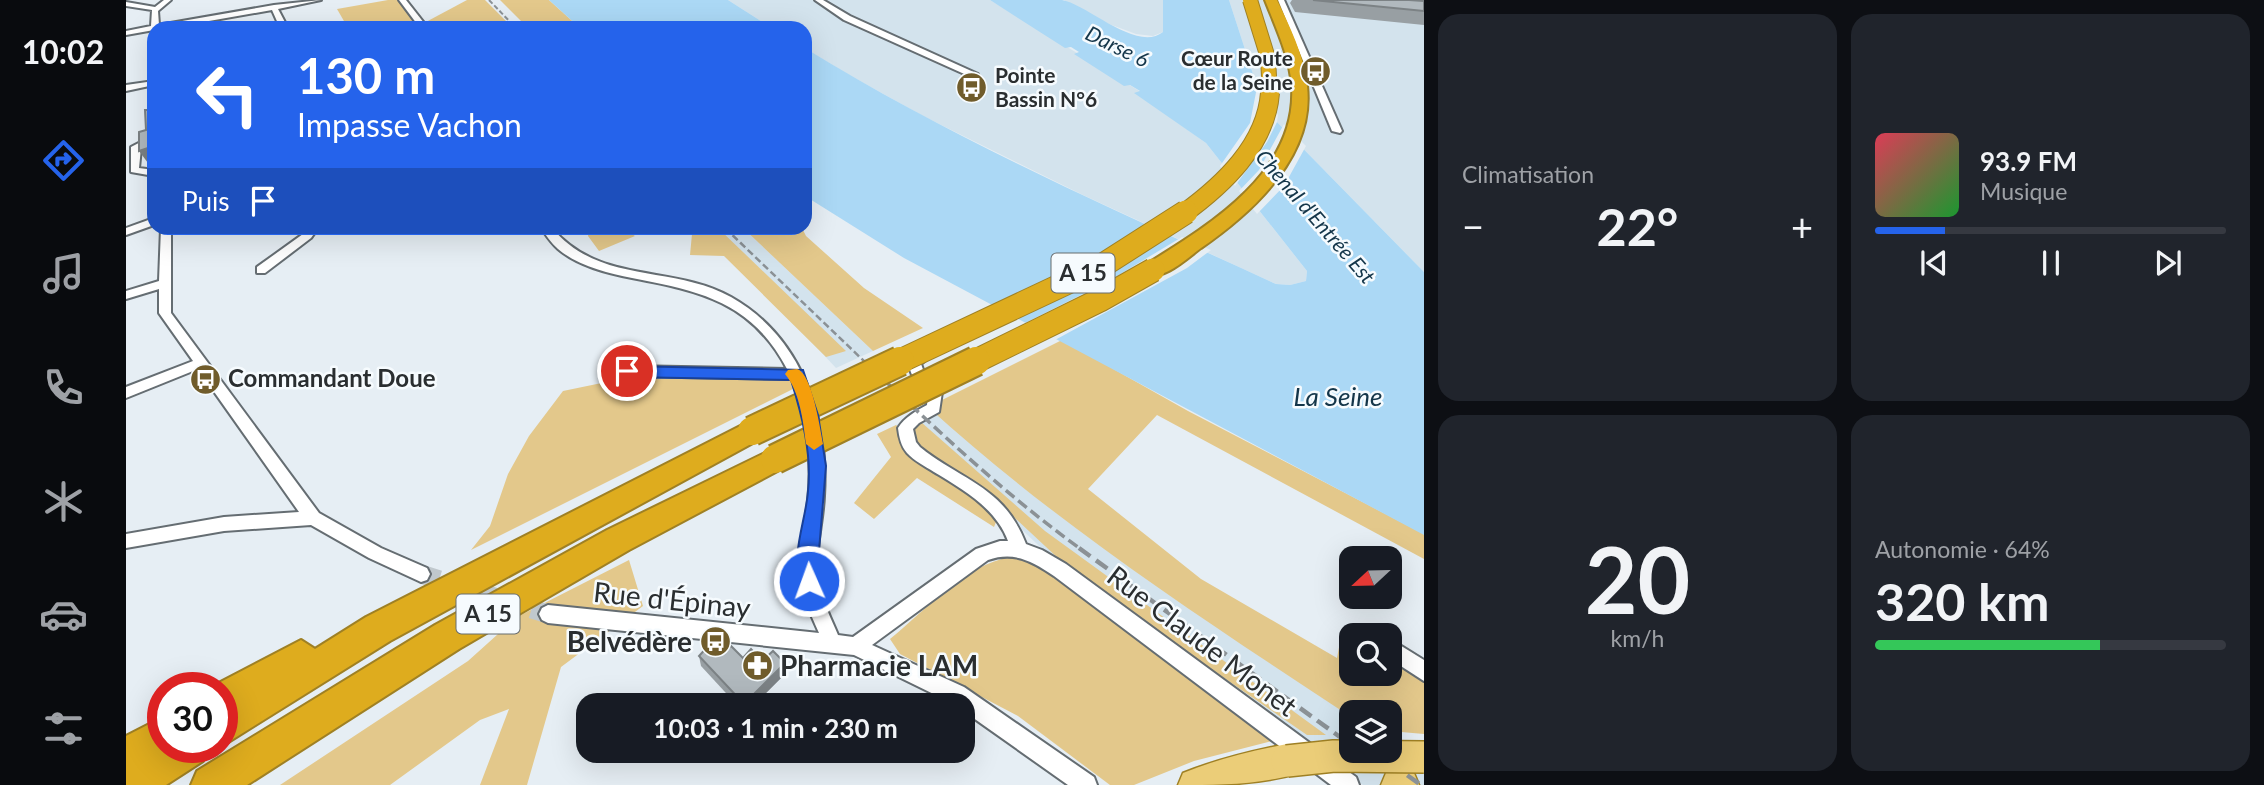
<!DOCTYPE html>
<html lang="fr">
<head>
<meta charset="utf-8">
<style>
	:root { --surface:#171b24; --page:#20242c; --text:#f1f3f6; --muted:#9ea1a6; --line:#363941; --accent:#2563eb }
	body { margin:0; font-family:Lato,sans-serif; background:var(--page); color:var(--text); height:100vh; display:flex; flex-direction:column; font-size:26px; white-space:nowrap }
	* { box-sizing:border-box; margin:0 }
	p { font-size:23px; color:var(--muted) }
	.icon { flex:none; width:38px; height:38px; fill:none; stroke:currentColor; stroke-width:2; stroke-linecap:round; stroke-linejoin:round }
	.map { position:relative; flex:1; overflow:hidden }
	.panel { display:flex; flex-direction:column; gap:14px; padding:14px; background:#0d0f14; width:840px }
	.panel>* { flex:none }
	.banner { position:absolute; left:21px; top:21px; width:665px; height:214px; border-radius:21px; box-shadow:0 7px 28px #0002; background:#2563eb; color:#fff; overflow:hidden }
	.needle { width:46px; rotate:248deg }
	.buttons { position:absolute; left:1213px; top:546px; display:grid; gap:14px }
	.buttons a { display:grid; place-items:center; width:63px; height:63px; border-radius:14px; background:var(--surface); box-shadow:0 7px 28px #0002; font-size:35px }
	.speed { position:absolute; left:21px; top:672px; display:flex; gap:14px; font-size:35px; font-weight:700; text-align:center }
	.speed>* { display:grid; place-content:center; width:91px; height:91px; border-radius:50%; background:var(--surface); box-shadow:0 7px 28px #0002; line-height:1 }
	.speed .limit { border:10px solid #d22; background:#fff; color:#111 }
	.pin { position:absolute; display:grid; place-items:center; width:60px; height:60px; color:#fff; margin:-30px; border:4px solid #fff; border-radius:50%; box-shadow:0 2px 7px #0007 }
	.me { position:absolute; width:77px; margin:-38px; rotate:358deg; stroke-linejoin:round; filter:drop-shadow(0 0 5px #0008) }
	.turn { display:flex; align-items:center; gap:24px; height:147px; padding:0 35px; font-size:32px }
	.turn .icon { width:91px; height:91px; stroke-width:2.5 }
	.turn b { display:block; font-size:49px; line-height:60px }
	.then { display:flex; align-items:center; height:66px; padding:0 35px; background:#0003; gap:14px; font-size:26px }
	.big { font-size:52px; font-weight:700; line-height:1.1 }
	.panel .tile { flex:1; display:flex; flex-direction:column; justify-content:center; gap:10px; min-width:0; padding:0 24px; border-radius:21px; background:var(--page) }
	.panel .dial { align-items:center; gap:0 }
	.dial b { font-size:91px; line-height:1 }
	.song { display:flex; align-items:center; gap:21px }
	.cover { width:84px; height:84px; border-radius:10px; background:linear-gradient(135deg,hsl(350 70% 55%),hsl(130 70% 35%)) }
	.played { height:7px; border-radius:4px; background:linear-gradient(90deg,var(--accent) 20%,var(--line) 20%) }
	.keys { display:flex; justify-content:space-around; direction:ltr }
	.heat { display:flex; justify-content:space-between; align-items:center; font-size:38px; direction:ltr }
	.charge { height:10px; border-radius:5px; background:linear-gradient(90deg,#34c759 64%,var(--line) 0) }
	.panel .tiles { flex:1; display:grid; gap:14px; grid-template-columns:repeat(2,1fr) }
	.trip { position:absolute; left:450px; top:693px; width:399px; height:70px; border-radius:21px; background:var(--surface); box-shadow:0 7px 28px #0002; font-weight:700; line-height:70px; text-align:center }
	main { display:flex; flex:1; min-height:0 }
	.tab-bar { display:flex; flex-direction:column; width:126px; justify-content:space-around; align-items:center; background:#090b0e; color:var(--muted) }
	.tab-bar .icon { width:49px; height:49px }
	.tab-bar .active { color:var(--accent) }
	.tab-bar b { font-size:32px; color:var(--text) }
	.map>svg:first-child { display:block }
	.built { fill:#d3e3ed }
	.green { fill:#e3c88b }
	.water { fill:#abd8f5 }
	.pier { fill:#e6eef4 }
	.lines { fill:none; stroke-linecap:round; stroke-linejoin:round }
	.street-tunnel { stroke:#c0c8cd; stroke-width:19; stroke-dasharray:19 10; stroke-linecap:butt }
	.street-casing { stroke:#656d72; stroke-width:4 }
	.primary-casing { stroke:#9f8024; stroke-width:3 }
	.highway-casing { stroke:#9f8024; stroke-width:4 }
	.street { fill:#fff; fill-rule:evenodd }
	.primary { fill:#ebcd78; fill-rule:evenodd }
	.highway { fill:#deac1e; fill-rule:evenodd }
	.rail-far3 { stroke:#8b9195; stroke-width:2; stroke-dasharray:5 2.5; stroke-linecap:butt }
	.rail-far2 { stroke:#8b9195; stroke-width:2.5; stroke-dasharray:7 3.5; stroke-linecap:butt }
	.rail-far1 { stroke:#8b9195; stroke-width:3.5; stroke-dasharray:11 5; stroke-linecap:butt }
	.rail { stroke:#8b9195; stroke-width:4.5; stroke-dasharray:14 7; stroke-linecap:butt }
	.primary-bridge-casing { stroke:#9f8024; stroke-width:34; stroke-linecap:butt }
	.highway-bridge-far3-casing { stroke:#9f8024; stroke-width:16; stroke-linecap:butt }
	.highway-bridge-far2-casing { stroke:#9f8024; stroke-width:20; stroke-linecap:butt }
	.highway-bridge-far1-casing { stroke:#9f8024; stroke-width:25; stroke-linecap:butt }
	.highway-bridge-casing { stroke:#9f8024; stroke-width:32; stroke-linecap:butt }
	.primary-bridge { stroke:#ebcd78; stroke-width:31 }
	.highway-bridge-far3 { stroke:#deac1e; stroke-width:14 }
	.highway-bridge-far2 { stroke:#deac1e; stroke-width:18 }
	.highway-bridge-far1 { stroke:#deac1e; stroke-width:23 }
	.highway-bridge { stroke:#deac1e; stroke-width:28 }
	.wall { fill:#989fa3 }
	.shaded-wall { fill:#7c8285 }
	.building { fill:#b1b9be; stroke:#7c8285; stroke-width:2 }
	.route { fill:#2563eb; stroke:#184099; stroke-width:2 }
	.slow { fill:#f59e0b }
	.labels { text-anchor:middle; stroke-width:5; stroke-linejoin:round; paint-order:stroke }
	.far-water-label { font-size:21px; font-style:italic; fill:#14364a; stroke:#f6fbfe }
	.far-poi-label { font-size:21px; font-weight:bold; fill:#2a2e30; stroke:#f6fbfe; text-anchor:end }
	.shield { fill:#f6fbfe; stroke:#676c6e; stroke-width:2 }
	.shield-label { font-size:23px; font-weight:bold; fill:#2a2e30 }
	.poi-label { font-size:24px; font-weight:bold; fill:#2a2e30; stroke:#f6fbfe; text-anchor:start }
	.water-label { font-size:26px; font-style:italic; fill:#14364a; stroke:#f6fbfe }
	.near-street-label { font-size:28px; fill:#2a2e30; stroke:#f6fbfe }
	.near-poi-label { font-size:28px; font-weight:bold; fill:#2a2e30; stroke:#f6fbfe; text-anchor:end }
</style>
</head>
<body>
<main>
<nav class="tab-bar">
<b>10:02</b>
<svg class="icon active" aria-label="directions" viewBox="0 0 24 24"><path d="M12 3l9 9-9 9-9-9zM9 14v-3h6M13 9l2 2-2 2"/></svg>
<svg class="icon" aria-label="music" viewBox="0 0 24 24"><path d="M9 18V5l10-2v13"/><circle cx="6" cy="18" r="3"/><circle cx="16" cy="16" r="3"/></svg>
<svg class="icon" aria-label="phone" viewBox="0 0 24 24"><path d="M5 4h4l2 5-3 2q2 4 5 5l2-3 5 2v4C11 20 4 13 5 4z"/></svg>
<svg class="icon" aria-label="climate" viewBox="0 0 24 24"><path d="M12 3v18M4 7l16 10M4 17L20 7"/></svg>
<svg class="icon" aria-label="car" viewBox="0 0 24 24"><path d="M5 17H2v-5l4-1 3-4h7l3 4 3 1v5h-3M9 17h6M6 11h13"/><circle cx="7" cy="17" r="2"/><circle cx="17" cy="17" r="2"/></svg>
<svg class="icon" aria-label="filters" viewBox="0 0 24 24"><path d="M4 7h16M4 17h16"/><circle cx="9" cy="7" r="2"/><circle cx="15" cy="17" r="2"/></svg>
</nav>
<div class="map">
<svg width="1298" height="785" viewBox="0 0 1298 785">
	<rect width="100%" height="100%" fill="#e6eef4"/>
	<g class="built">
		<polygon points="602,0 864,0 1015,92 1010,93 1080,143 1181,271 1180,281 1164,285 1150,284 957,195 797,116 716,71 679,48 679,28 646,28"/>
		<polygon points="938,0 1037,0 1037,32 1027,36 1010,34 975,21"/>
		<polygon points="1103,0 1285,0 1298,16 1298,272 1151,122 1127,74"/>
		<polygon points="579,228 617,228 747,351 710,368"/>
		<polygon points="802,407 1225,717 1225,751 1298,767 1298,785 1237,785 950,581 853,489 770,425"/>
	</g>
	<g class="green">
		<polygon points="262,0 272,0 292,28 222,28 211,9"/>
		<polygon points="341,0 359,0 387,28 302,28 298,23"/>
		<polygon points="374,0 423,0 454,28 402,28"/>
		<polygon points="463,228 501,228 498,229 509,236 473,251 462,236"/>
		<polygon points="557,228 592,228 720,351 700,357 598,256 564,255 566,234"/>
		<polygon points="617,228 676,228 680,236 738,288 797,328 747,351"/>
		<path d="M936 340 1062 411 1298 534V559L1031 415 962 489 1075 579 1211 658 1216 631 1225 635V674H1264V658L1298 680V734L1264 731V712H1225V717C1078 620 933 526 802 407Z"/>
		<polygon points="653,378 663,380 671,387 345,550 364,526 382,474 403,436 437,391 495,379"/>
		<polygon points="795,422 919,531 1200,735 1181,735 992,605 934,560 861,492 789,445 787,428"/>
		<path d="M770 425 775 429 776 447C806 468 854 488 870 522L868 527 791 478 748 519 728 503 765 457 751 434Z"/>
		<path d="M884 557 902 558 925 569 1154 739 1068 761 1008 785H984L892 716 774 654 764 639C800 610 839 565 884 557Z"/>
		<polygon points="503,560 517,606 435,667 401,785 354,785 383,709 354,720 264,785 154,785 342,661 391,617"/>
	</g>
	<g class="water">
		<polygon points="423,0 602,0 646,28 454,28"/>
		<path d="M864 0C887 0 913 0 936 0 961 4 1011 53 1037 32V0H1103L1127 74 1151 122 1298 272V535L778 258 679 196V48C828 140 991 211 1150 284L1164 285 1180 281 1181 271 1080 143 1008 93 1014 91 1004 85 998 86 948 54 953 52 945 47 939 48Z"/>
	</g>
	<g class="pier">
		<polygon points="1133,77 1152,115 1151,122 1141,142 1109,186 1094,166 1124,123"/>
		<polygon points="1158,124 1180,146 1158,186 1131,214 1113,191 1133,170"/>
		<polygon points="1056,237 1085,250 1061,268 929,340 897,324 981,282"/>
	</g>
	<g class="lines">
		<polyline class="street-tunnel" points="295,574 422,614"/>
		<defs>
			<g id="street">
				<polygon points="38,0 45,0 32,11 33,25 148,5 195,0 152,9 162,28 154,28 146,10 43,28 28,28 28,30 0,35 0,31 25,26 26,10 0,6 0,2 29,7"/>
				<polygon points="273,0 280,0 302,28 294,28"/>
				<polygon points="689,0 697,0 724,16 852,74 855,81 848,83 845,77 718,20"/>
				<polygon points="1152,0 1158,0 1216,131 1214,133 1206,131"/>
				<polygon points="28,81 28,85 0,91 0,85"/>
				<polygon points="28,135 28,142 15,148 13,168 28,170 28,176 5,172 5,147"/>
				<polygon points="28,218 28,225 0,235 0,228"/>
				<polygon points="35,228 45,228 45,313 193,513 255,548 301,568 304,574 301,580 295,582 243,558 185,525 98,531 0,548 0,534 98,517 173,512 72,369 0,398 0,387 67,361 33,313 33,289 0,299 0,291 33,281"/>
				<polygon points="182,228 192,228 185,238 139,273 131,273 131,267 177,234"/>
				<path d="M415 228H426C474 285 545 264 605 297 676 337 703 418 698 496 697 524 688 552 692 580 695 599 705 618 712 635L727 637 850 549 874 541H882C870 508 836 489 808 472 799 466 788 461 781 453 775 446 773 437 772 428 779 417 790 411 801 405L802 394 788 380 781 362 799 350 806 355 795 364 799 375 816 392 813 412 793 423 787 429 790 442 794 447C836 481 878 486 900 544L916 550 940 564 1230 777 1233 785H1205L928 576C906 561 888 551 862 560L746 645 838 687 968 777 971 785H942L836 710V705H830L728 655 422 623 416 620 413 614 416 608 422 605 693 633C685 615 676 596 674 577 672 551 679 526 682 501 687 459 680 418 666 379L501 376 494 371 501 366 661 369C626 302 574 291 506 278 481 273 452 266 432 249 425 243 420 235 415 228Z"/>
				<polygon points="1264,639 1298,660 1298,681 1264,659"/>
			</g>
			<g id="primary">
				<path d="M1161 744 1173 749 1178 761 1173 773C1134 785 1093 785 1052 785L1057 773C1091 759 1125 751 1161 744Z"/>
				<polygon points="1276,768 1288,773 1293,785 1255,785 1260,773"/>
			</g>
			<g id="highway">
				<path d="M1139 0H1151C1164 27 1178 55 1181 86 1189 156 1127 212 1075 248 1060 259 1039 280 1019 275L1016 270 1019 265C1082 226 1171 173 1166 87 1164 57 1150 28 1139 0Z"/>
				<polygon points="626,420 636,424 640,431 636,438 264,641 96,746 96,688 83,688 175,640 189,649 240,617"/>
				<polygon points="649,448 659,451 663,459 659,467 503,550 333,649 121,785 65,785 71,771 309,625 481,530"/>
				<polygon points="37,717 37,747 82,747 77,761 40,785 0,785 0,736"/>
			</g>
		</defs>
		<use href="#street" class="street-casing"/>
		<use href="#primary" class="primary-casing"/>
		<use href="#highway" class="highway-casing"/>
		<use href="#street" class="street"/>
		<use href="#primary" class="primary"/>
		<use href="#highway" class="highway"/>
		<polyline class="rail-far3" points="363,0 390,28"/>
		<polyline class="rail-far2" points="599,228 740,363"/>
		<path class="rail-far1" d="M738 361C808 427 877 493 956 550"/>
		<g class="rail">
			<polyline points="953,548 1225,745"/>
			<polyline points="1247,751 1295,785"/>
		</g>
		<defs>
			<polyline id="primary-bridge" points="1161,761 1208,756 1298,757"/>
			<polyline id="highway-bridge-far3" points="1124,0 1142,58 1144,95"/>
			<path id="highway-bridge-far2" d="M1057 214C1097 185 1140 145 1144 93"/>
			<g id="highway-bridge-far1">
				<polyline points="770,363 974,267 1060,212"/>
				<polyline points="846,363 974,300 1027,270"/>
			</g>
			<g id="highway-bridge">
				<polyline points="626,431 774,361"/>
				<polyline points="649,459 850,361"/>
			</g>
		</defs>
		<use href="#primary-bridge" class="primary-bridge-casing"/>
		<use href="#highway-bridge-far3" class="highway-bridge-far3-casing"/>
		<use href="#highway-bridge-far2" class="highway-bridge-far2-casing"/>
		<use href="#highway-bridge-far1" class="highway-bridge-far1-casing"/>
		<use href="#highway-bridge" class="highway-bridge-casing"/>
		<use href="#primary-bridge" class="primary-bridge"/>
		<use href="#highway-bridge-far3" class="highway-bridge-far3"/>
		<use href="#highway-bridge-far2" class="highway-bridge-far2"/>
		<use href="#highway-bridge-far1" class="highway-bridge-far1"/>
		<use href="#highway-bridge" class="highway-bridge"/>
	</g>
	<g class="wall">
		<polygon points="1166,0 1283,0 1298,1 1298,25 1169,12 1164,3"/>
		<polygon points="595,655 636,661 659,674 628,705 611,705 575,666 573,656"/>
	</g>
	<g class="shaded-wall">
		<polygon points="28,146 28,166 25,167 13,151"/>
		<polygon points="659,663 659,674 628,705 618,705 618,704"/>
	</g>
	<g class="building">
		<polygon points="1187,0 1283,0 1298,1 1298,11"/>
		<polygon points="19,110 26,110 28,124 28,146 13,151 13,132 20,130"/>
		<polygon points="584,644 595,655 605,646 617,658 625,649 636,661 647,651 659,663 618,704 573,656"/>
	</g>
	<path class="route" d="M501 366 677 370 692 415 700 466 690 587 683 590 676 587C663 558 680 521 682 491 686 454 676 415 665 380L501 377 493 371Z"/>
	<path class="slow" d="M671 369C686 373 694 428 697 444L688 450 680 444C677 420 674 392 659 374L662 370Z"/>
	<defs>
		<symbol id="bus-disc" viewBox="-11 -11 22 22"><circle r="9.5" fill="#705c2b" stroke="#f6fbfe"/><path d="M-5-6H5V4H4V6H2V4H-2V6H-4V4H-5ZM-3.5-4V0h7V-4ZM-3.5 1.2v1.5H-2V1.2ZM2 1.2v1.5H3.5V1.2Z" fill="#fff"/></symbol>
		<symbol id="pharmacy-disc" viewBox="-11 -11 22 22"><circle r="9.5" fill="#705c2b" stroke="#f6fbfe"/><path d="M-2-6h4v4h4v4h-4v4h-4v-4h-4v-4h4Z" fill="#fff"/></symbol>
	</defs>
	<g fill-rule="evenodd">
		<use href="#bus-disc" x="1172" y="54" width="35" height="35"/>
		<use href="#bus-disc" x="828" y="70" width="35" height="35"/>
		<use href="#bus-disc" x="62" y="362" width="35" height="35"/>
		<use href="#bus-disc" x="572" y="624" width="35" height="35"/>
		<use href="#pharmacy-disc" x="614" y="648" width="35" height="35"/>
	</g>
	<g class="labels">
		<g class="far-water-label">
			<text transform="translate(991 47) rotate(26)" y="7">Darse 6</text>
			<text transform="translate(1189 217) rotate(49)" y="7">Chenal d'Entrée Est</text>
		</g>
		<g class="far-poi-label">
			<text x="1167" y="66">Cœur Route<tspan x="1167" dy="24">de la Seine</tspan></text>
			<text x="869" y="83" text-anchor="start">Pointe<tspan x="869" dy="24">Bassin N°6</tspan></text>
		</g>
		<g class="shield">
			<rect x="925.5" y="253.5" width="63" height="39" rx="5"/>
			<rect x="330.5" y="594.5" width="63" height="39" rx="5"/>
		</g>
		<g class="shield-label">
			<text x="957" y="281">A 15</text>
			<text x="362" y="622">A 15</text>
		</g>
		<g class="poi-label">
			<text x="102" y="387">Commandant Doue</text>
		</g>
		<g class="water-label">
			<text x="1212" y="406">La Seine</text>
		</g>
		<g class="near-street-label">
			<text transform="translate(546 600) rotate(6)" y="10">Rue d'Épinay</text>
			<text transform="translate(1076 641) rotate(37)" y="10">Rue Claude Monet</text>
		</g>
		<g class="near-poi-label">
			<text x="566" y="652">Belvédère</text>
			<text x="654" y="676" text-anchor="start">Pharmacie LAM</text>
		</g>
	</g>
</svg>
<div class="buttons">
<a><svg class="needle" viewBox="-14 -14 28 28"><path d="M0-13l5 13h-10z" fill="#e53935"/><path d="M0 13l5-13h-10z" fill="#9ea1a6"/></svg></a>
<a><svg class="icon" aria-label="search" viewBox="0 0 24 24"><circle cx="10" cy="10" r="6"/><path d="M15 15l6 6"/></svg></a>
<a><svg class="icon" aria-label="layers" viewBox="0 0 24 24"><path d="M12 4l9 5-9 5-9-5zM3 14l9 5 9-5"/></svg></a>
</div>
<div class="speed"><div class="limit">30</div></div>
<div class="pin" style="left:501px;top:371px;background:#d93025"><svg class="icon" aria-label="arrive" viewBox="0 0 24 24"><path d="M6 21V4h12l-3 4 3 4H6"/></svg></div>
<svg class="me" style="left:683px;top:581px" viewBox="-20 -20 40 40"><circle r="17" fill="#2563eb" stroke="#fff" stroke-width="3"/><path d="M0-11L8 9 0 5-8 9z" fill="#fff"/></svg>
<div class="trip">10:03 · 1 min · 230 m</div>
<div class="banner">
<div class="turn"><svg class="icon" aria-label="left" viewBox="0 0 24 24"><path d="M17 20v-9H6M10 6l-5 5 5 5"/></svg><div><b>130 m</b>Impasse Vachon</div></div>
<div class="then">Puis<svg class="icon" aria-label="arrive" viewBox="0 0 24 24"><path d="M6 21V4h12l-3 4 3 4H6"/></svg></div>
</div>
</div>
<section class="panel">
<div class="tiles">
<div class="tile"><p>Climatisation</p>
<div class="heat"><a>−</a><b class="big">22°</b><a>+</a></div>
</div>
<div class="tile">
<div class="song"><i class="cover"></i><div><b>93.9 FM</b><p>Musique</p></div></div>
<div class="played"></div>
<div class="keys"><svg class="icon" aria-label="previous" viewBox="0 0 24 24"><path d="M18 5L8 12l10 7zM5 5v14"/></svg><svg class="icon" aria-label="pause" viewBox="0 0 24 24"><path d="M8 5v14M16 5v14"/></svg><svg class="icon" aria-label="next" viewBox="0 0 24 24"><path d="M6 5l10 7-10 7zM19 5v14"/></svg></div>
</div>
<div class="tile dial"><b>20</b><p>km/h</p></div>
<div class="tile"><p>Autonomie · 64%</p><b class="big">320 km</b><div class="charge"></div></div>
</div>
</section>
</main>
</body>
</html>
